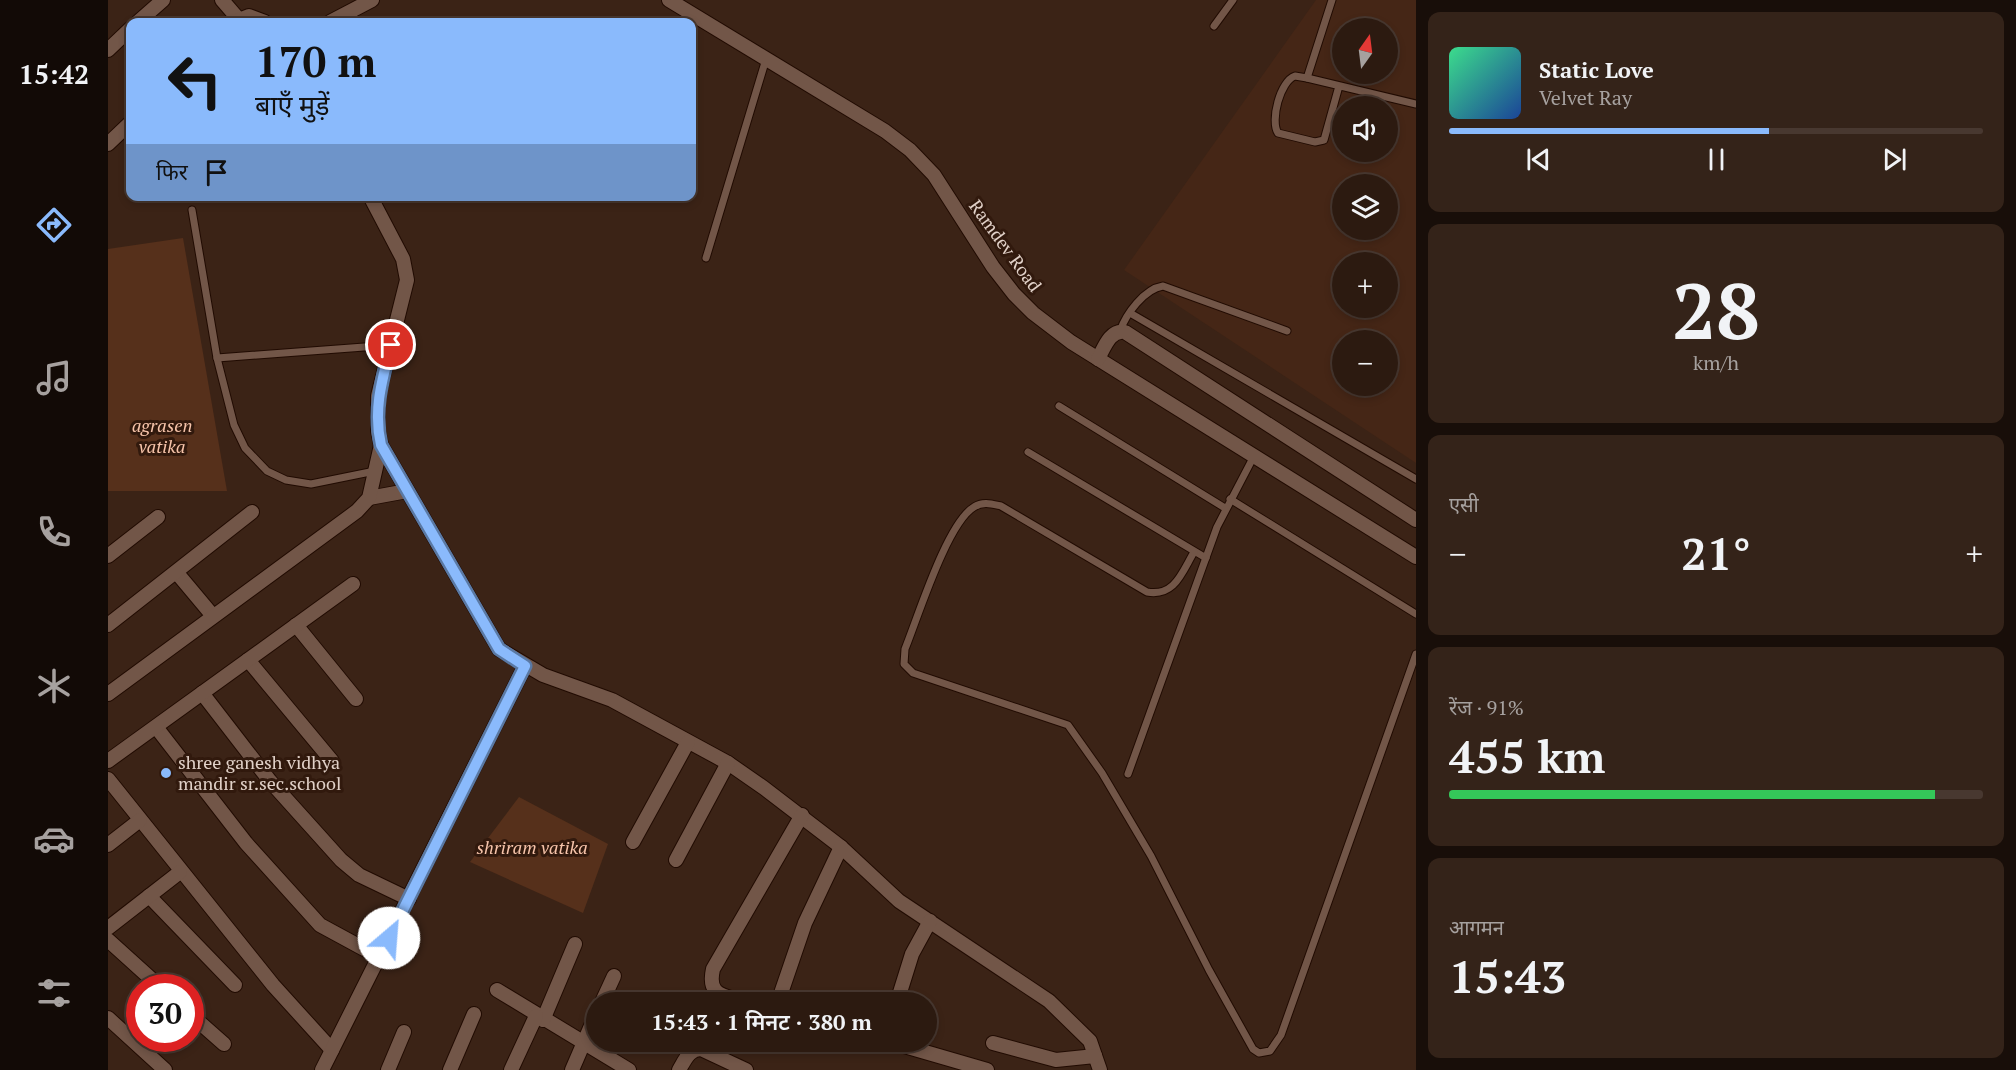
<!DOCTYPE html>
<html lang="hi">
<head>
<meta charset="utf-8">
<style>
	:root { --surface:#2c1a10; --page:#342319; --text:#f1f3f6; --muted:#a6a19f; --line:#483830; --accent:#8abafc }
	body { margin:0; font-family:"PT Serif","Noto Sans Devanagari",serif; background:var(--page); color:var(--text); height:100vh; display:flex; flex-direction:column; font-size:22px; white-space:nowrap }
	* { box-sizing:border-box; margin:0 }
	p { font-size:20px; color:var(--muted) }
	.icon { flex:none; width:33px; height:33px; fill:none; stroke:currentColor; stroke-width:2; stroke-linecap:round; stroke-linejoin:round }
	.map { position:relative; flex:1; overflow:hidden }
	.panel { display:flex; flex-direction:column; gap:12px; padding:12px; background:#180e09; width:600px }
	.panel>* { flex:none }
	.guide { position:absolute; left:18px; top:18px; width:570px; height:183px; border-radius:12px; box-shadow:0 3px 9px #0003,0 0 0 2px var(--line); background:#8abafc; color:#111; overflow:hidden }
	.needle { width:39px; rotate:14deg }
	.fabs { position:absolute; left:1224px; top:18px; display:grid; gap:12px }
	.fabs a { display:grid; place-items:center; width:66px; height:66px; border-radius:50%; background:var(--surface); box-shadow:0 3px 9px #0003,0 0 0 2px var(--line); font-size:30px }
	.speed { position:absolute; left:18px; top:974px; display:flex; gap:12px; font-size:30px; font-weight:700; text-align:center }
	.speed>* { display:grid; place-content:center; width:78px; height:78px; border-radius:50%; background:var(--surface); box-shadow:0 3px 9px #0003,0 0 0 2px var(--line); line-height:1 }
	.speed .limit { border:9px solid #d22; background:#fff; color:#111 }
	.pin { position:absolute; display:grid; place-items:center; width:51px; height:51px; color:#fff; margin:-26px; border:3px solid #fff; border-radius:50%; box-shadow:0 2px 6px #0007 }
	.me { position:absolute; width:66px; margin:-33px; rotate:27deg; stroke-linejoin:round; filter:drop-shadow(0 0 4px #0008) }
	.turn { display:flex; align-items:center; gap:21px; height:126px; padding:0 30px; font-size:27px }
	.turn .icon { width:78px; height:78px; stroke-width:2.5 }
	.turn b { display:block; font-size:42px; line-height:51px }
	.then { display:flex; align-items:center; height:57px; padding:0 30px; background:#0003; gap:12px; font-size:22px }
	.big { font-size:45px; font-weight:600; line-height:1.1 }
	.panel .tile { flex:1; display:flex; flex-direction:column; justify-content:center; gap:9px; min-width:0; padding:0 21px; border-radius:12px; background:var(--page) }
	.panel .dial { align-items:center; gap:0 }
	.dial b { font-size:78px; line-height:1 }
	.song { display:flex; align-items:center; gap:18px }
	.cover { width:72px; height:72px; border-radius:9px; background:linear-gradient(135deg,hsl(150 70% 55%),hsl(220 70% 35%)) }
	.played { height:6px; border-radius:3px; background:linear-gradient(90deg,var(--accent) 60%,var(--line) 60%) }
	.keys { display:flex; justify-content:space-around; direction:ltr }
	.heat { display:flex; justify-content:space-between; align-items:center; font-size:33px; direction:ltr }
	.charge { height:9px; border-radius:4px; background:linear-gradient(90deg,#34c759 91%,var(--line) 0) }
	.trip { position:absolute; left:478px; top:992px; width:351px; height:60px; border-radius:30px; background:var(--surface); box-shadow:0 3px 9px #0003,0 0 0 2px var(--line); font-weight:600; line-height:60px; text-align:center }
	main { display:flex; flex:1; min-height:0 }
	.tab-bar { display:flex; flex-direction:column; width:108px; justify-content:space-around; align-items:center; background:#120a06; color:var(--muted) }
	.tab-bar .icon { width:42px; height:42px }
	.tab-bar .current { color:var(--accent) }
	.tab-bar b { font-size:27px; color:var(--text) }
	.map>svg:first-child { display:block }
	.built { fill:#452616; fill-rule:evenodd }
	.green { fill:#56301b }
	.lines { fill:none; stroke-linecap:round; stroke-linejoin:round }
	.lane-casing { stroke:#210b02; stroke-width:9 }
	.street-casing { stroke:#210b02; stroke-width:16 }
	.lane { stroke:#725648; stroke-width:7 }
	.street { stroke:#725648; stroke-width:14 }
	.route-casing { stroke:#5a79a4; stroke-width:15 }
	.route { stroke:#8abafc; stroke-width:10 }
	.poi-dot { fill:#8abafc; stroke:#31190d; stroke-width:2 }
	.labels { text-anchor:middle; stroke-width:6; stroke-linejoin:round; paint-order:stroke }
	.street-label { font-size:18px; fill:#e1d1c8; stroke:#31190d }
	.park-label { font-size:18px; font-style:italic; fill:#f7c4aa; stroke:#31190d }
	.poi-label { font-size:18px; fill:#e1d1c8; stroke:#31190d; text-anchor:start }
</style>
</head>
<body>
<main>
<nav class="tab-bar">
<b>15:42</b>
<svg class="icon current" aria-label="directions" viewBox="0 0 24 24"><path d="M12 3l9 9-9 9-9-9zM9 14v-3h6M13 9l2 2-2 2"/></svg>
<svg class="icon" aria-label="music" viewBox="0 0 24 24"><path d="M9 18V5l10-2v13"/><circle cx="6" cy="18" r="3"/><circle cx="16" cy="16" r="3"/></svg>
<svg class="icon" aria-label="phone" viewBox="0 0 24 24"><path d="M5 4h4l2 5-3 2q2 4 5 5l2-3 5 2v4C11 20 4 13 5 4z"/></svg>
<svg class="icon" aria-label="climate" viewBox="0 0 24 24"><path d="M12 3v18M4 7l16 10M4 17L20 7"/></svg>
<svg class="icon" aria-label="car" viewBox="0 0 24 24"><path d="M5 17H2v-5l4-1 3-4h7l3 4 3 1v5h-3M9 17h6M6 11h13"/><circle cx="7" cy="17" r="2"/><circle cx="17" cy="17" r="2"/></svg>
<svg class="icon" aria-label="filters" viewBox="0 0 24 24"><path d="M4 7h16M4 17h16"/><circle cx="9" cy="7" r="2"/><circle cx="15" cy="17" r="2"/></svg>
</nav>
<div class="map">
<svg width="1308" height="1070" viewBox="0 0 1308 1070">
	<rect width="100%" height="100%" fill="#3b2316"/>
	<path class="built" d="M1208 0H1308V463L1016 270ZM1234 28H1280V74H1234ZM1234 106H1280V152H1234ZM1234 184H1280V230H1234ZM1234 262H1280V308H1234ZM1234 340H1280V386H1234Z"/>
	<g class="green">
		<polygon points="75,238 119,491 0,491 0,249"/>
		<polygon points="411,797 500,844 475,913 362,862"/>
	</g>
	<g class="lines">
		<defs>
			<g id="lane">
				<polyline points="1106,26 1125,0"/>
				<polyline points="1199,78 1224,0"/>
				<path d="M1231 86 1216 140 1207 142 1170 133C1162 121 1172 81 1187 76L1199 78 1308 104"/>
				<polyline points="84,210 109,358 126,425 137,448 159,471 178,480 203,484 267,471"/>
				<polyline points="598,258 658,59"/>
				<polyline points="1022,313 1308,479"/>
				<path d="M1012 331C1018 314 1036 289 1055 286L1179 331"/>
				<polyline points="109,358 283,345"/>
				<polyline points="951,406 1117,508"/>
				<polyline points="920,452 1098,558"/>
				<polyline points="1122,499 1308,614"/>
				<path d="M1086 552C1074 572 1067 597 1039 592L893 506C884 504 875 501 866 507 839 523 810 617 797 649L796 664 805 673 960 725 994 773 1043 856 1101 970 1145 1049 1151 1053 1162 1051 1173 1035 1308 654"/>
				<polyline points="1020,774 1109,527 1146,456"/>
			</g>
			<g id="street">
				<polyline points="114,0 133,22"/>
				<polyline points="561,0 777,131 802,150 826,175 885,267 906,294 925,313 963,342 1308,557"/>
				<polyline points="30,22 55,0"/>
				<polyline points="126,22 141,16 157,22"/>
				<polyline points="222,22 264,0"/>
				<polyline points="0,50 22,29"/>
				<polyline points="0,144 22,123"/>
				<polyline points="262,196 295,259 299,280 270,396 270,431 273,445 391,649 435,675 504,700 620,763 656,788 733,847 791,901 941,1001 982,1041 992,1070"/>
				<path d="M990 359C996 348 1002 329 1017 332L1308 520"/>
				<polyline points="261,498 299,491"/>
				<polyline points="0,556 50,517"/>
				<polyline points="69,573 105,616"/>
				<polyline points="0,625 144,512"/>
				<polyline points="188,625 248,699"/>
				<polyline points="140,660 224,761"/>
				<polyline points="94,693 162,781 233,860 251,875 301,899"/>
				<polyline points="0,694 249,511 261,498 273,445"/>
				<polyline points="48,727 138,843 212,925 271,957"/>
				<polyline points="0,761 245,584"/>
				<polyline points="0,779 165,985 224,1050"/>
				<polyline points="525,842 580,742"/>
				<polyline points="0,845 32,820"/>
				<polyline points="568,860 620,763"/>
				<polyline points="41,896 127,985"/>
				<polyline points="0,928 72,872"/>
				<polyline points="0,940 52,987"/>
				<polyline points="389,990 521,1070"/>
				<polyline points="494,1002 506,976"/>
				<path d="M635 1002C615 995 599 996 605 969L694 815"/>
				<polyline points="670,1002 697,923 733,847"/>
				<polyline points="789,1002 804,954 822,921"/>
				<polyline points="82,1014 116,1044"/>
				<polyline points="0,1018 57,1070"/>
				<polyline points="435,1020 467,944"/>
				<polyline points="779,1041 879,1070"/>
				<polyline points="885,1043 948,1060 987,1056"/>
				<polyline points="214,1070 417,666"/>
				<polyline points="280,1070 296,1032"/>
				<polyline points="342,1070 366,1014"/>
				<polyline points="403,1070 428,1016"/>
				<polyline points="464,1070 489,1012"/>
				<path d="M571 1070C577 1060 581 1049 593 1049L638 1070"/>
			</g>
		</defs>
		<use href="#lane" class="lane-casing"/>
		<use href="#street" class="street-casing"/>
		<use href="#lane" class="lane"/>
		<use href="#street" class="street"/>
	</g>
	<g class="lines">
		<defs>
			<path id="route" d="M281 938 417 666 391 649 273 445C265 410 274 380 283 345"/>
		</defs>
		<use href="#route" class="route-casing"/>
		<use href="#route" class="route"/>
	</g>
	<circle class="poi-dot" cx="58" cy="773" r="6"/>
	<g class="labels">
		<g class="street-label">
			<text transform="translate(897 246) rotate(54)" y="6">Ramdev Road</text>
		</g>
		<g class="park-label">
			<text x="54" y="432">agrasen<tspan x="54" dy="21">vatika</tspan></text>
			<text x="424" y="854">shriram vatika</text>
		</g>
		<g class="poi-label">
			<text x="70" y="769">shree ganesh vidhya<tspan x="70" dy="21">mandir sr.sec.school</tspan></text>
		</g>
	</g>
</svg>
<div class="fabs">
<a><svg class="needle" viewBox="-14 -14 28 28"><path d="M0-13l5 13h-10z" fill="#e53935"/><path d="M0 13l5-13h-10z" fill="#a6a19f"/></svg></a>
<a><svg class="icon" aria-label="sound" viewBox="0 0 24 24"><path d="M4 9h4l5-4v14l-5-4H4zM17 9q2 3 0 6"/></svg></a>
<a><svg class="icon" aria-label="layers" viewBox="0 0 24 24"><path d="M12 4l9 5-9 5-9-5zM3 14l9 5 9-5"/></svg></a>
<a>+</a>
<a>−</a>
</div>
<div class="speed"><div class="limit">30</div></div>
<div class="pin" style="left:283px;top:345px;background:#d93025"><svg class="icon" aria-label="arrive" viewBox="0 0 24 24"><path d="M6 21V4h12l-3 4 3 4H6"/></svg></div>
<svg class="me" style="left:281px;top:938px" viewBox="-20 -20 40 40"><circle r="19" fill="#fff"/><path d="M0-13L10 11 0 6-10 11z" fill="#8abafc"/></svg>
<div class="trip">15:43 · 1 मिनट · 380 m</div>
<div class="guide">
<div class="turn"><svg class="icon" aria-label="left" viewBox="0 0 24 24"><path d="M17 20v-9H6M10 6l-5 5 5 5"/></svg><div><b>170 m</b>बाएँ मुड़ें</div></div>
<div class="then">फिर<svg class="icon" aria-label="arrive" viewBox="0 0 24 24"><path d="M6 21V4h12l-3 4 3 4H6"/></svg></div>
</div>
</div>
<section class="panel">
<div class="tile">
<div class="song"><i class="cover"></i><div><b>Static Love</b><p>Velvet Ray</p></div></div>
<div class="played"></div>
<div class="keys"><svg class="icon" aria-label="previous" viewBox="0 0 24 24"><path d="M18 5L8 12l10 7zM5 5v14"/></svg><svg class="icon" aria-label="pause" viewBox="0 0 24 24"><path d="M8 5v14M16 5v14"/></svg><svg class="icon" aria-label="next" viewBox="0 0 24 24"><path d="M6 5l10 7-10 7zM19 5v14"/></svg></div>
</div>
<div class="tile dial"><b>28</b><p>km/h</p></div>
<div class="tile"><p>एसी</p>
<div class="heat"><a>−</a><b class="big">21°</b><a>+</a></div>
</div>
<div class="tile"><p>रेंज · 91%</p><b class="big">455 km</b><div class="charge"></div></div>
<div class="tile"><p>आगमन</p><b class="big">15:43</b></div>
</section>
</main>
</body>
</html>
